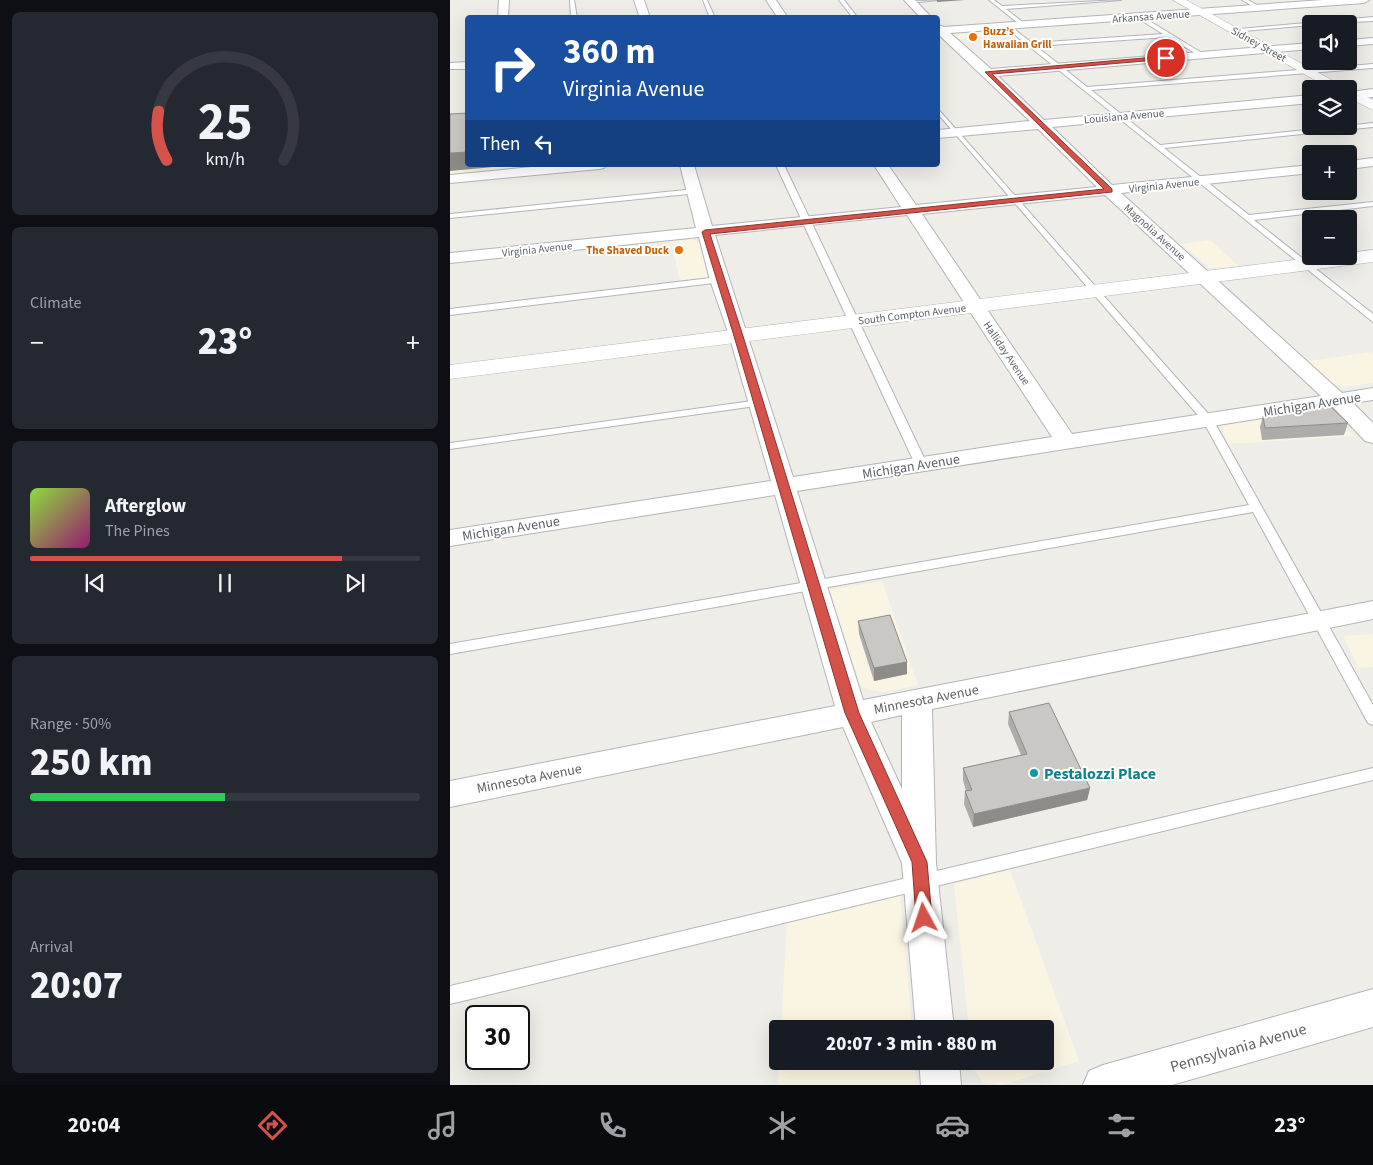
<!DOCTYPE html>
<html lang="en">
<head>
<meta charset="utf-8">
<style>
	:root { --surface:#171b24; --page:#242831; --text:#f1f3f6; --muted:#9ea1a6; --line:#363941; --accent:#d45249 }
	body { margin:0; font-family:"Source Sans 3",sans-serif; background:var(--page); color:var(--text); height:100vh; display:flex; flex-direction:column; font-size:19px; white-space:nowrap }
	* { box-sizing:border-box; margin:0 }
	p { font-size:16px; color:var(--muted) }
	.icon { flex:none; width:28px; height:28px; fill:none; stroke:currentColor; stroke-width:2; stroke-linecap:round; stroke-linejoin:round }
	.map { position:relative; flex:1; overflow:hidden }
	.sheet { display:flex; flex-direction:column; gap:12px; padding:12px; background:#0d0f14; width:450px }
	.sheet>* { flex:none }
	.guide { position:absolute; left:15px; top:15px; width:475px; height:152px; border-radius:5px; box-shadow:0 5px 20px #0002; background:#1a4fa0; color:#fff; overflow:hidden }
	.buttons { position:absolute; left:852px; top:15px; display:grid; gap:10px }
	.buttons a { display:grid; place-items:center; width:55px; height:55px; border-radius:5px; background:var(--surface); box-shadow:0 5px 20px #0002; font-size:25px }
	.speed { position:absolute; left:15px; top:1005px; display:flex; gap:10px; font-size:25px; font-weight:700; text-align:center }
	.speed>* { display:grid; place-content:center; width:65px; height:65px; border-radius:50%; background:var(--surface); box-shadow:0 5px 20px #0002; line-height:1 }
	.speed .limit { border:2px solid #111; border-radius:8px; background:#fff; color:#111 }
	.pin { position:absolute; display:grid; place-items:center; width:42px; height:42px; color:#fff; margin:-21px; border:2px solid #fff; border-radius:50%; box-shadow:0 1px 5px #0007 }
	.me { position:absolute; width:55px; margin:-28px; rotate:355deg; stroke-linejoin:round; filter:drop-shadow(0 0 4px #0008) }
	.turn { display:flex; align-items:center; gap:18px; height:105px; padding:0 15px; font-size:22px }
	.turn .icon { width:65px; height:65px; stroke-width:2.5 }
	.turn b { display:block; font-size:35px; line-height:42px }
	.then { display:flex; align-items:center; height:48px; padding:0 15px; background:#0003; gap:10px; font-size:19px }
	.big { font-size:38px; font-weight:800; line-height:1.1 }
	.sheet .card { flex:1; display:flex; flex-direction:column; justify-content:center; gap:8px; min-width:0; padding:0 18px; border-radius:8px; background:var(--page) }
	.sheet .dial { align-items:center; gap:0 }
	.dial svg { height:130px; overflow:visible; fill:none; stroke:var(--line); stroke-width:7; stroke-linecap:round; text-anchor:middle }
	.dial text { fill:var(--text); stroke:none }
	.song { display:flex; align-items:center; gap:15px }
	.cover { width:60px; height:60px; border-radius:8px; background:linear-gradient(135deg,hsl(90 70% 55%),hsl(320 70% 35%)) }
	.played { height:5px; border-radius:2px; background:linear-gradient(90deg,var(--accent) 80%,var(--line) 80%) }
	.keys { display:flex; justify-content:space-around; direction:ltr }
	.heat { display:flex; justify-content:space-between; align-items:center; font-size:28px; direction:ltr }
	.charge { height:8px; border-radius:4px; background:linear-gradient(90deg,#34c759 50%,var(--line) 0) }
	.trip { position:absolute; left:319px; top:1020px; width:285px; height:50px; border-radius:5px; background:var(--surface); box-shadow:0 5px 20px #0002; font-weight:800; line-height:50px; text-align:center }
	.tabs { display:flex; height:80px; justify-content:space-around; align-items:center; background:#090b0e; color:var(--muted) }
	.tabs .icon { width:35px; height:35px }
	.tabs .selected { color:var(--accent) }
	.tabs b { font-size:22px; color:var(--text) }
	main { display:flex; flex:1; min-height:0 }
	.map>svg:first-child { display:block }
	.commercial { fill:#faf4e2 }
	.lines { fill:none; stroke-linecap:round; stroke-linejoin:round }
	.lane-casing { stroke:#b2b4b8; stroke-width:2 }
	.street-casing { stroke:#b2b4b8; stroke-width:2 }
	.secondary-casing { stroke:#b4b6ba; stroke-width:1 }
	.lane { fill:#fff; fill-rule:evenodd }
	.street { fill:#fff; fill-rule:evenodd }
	.secondary { fill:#fff; fill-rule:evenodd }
	.wall { fill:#aeaca9 }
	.shaded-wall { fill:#8d8c89 }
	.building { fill:#cac8c4; stroke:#8d8c89 }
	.route { fill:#d45249; stroke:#8a352f }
	.food-dot { fill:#e8710a; stroke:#fff; stroke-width:2 }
	.culture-dot { fill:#0f9aa8; stroke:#fff; stroke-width:2 }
	.labels { text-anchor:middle; stroke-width:4; stroke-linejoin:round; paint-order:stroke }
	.far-street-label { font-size:11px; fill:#5f6266; stroke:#fff }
	.far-food-label { font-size:11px; font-weight:bold; fill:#c56008; stroke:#fff; text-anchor:start }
	.street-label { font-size:14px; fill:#5f6266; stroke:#fff }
	.near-culture-label { font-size:16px; font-weight:bold; fill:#0d838f; stroke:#fff; text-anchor:start }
	.near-street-label { font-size:16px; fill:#5f6266; stroke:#fff }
</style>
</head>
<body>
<main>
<section class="sheet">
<div class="card dial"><svg viewBox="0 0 100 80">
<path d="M14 69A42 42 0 1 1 86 69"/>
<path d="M14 69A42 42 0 0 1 9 39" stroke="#d45249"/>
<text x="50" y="56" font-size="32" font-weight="700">25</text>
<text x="50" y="72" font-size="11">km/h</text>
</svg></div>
<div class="card"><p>Climate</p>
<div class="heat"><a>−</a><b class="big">23°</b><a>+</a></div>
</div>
<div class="card">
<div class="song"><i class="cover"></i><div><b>Afterglow</b><p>The Pines</p></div></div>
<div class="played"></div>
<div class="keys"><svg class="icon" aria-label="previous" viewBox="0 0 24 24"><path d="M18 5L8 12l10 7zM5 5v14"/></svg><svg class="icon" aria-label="pause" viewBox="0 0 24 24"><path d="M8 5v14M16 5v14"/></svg><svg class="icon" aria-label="next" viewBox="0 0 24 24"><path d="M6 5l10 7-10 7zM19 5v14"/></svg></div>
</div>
<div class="card"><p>Range · 50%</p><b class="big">250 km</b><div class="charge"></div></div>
<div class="card"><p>Arrival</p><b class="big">20:07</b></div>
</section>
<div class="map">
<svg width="923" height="1085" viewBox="0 0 923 1085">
	<rect width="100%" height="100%" fill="#efede8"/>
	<g class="commercial">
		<polygon points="557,28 565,35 508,39 503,34"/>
		<polygon points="0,120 18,165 104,165 0,175"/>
		<polygon points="243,239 250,243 258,278 230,281 221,242"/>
		<polygon points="760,240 789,266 760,268 730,244"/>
		<polygon points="923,352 923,383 894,387 882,383 857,361"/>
		<polygon points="865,410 882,414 904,436 778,444 771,426"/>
		<polygon points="432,581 468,685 434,692 420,690 411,687 380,590"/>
		<polygon points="923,634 923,667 909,668 893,636"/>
		<polygon points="560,870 629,1061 552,1085 533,1082 523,1068 523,1061 595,1061 595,1029 519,1029 504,884"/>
		<polygon points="450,895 462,1029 331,1029 337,922"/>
		<polygon points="329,1061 464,1061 467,1085 328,1085"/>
	</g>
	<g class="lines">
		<defs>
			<g id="lane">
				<polygon points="120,0 124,0 127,18 121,18"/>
				<polygon points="253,0 257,0 265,18 260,18"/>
				<polygon points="389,0 394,0 408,18 403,18"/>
				<polygon points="487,0 461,3 459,2"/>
				<polygon points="539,0 544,0 552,6 671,0 556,9 575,24 573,27"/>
				<polygon points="792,0 798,0 812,8 808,9"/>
				<polygon points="688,14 755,55 750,56 718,37 586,46 637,87 923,64 923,68 641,90 710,145 923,123 923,127 714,148 799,215 923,202 923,206 804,220 923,314 923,322 554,26 559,25 582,43 713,34 686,17"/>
				<polygon points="923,17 923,21 861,24 861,25 782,32 779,30"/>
				<polygon points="488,109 762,418 923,705 923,725 918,723 803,512 0,654 0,644 799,505 753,421 488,114"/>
				<polygon points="326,165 334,165 477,464 475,466 467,466 465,464"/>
				<polygon points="245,189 248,189 248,193 0,218 0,214"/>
				<polygon points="269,277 273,280 272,282 0,315 0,309"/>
				<polygon points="309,400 313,401 314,403 313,405 0,449 0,443"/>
				<polygon points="923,768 923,780 0,1004 0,986"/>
			</g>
			<g id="street">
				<polygon points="49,0 59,0 58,18 48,18"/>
				<polygon points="184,0 194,0 200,18 190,18"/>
				<polygon points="316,0 326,0 338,18 328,18"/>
				<polygon points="454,0 465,0 482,18 471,18"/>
				<path d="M873 0H919L914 3 500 33 541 69 861 43V49L548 76 594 120 861 95V103L602 127 662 185 861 165V173L671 193 892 393 923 388V400L903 403 923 423V443L915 441 883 407 347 491 413 700 923 601V619L482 709 486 863 504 1029H466L452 863 393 727 0 807V781L385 706 325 495 0 546V530L321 481 279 335 260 280 249 237 0 263V253L246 228 230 165H244L262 226 451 207 424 165H438L466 205 647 187 588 129 488 138V130L580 121 488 34V25L494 27ZM655 195 871 396 622 434 472 214ZM457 215 602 437 343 477 265 235ZM452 715V789L421 722Z"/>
				<polygon points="923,38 923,44 899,46 899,40"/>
				<polygon points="18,62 18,69 0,69 0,63"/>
				<polygon points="923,89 923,97 899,100 899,92"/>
				<polygon points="923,158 923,166 899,169 899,161"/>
				<polygon points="103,165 156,165 154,168 149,169 0,183 0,175"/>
				<polygon points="923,989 923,1027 722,1085 633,1085 639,1071 653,1065"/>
				<polygon points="469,1061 509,1061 511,1085 471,1085"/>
			</g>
			<g id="secondary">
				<polygon points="723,0 736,0 898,89 881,89"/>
				<polygon points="899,89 923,100 923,110 899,98"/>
				<polygon points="923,250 923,262 0,379 0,365 876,256 899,256 899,253"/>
			</g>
		</defs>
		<use href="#lane" class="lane-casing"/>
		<use href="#street" class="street-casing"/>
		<use href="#secondary" class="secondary-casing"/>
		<use href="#lane" class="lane"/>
		<use href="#street" class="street"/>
		<use href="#secondary" class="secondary"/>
	</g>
	<g class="wall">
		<polygon points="813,416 898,423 894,435 812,440 810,427"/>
		<polygon points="408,621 457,662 457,674 424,681 409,634"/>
		<polygon points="559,712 640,788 637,800 523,827 514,804 515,791 516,791 513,780 513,768 571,755 558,724"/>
	</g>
	<g class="shaded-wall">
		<polygon points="487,0 515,0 487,2"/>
		<polygon points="18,152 18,165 66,165 0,171 0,153"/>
		<polygon points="457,662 457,674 424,681 424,668"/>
		<polygon points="640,788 637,800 523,827 524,814"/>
	</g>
	<g class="building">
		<polygon points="18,113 18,152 0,153 0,114"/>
		<polygon points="879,405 898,423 815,428 813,416"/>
		<polygon points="440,615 457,662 424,668 408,621"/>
		<polygon points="599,703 640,788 524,814 515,791 522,790 513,768 577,754 559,712"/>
	</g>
	<polygon class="route" points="716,56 718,59 542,74 662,189 662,192 260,234 293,336 409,713 477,862 482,918 480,923 474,925 469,923 466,918 462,862 395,713 284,336 252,232 255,230 654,189 535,72"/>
	<g class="food-dot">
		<circle cx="523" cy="37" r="5"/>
		<circle cx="229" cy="250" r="5"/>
	</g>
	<circle class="culture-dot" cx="584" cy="773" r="5"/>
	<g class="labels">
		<g class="far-street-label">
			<text transform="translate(701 16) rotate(-4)" y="4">Arkansas Avenue</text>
			<text transform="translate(809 44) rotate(29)" y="4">Sidney Street</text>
			<text transform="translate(674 116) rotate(-5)" y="4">Louisiana Avenue</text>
			<text transform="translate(714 185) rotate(-6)" y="4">Virginia Avenue</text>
			<text transform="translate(705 232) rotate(42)" y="4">Magnolia Avenue</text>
			<text transform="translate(87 249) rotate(-6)" y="4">Virginia Avenue</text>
			<text transform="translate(462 314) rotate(-7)" y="4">South Compton Avenue</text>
			<text transform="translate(557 353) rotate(56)" y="4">Halliday Avenue</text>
		</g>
		<g class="far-food-label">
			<text x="533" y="35">Buzz’s<tspan x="533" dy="13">Hawaiian Grill</tspan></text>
			<text x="219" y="254" text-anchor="end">The Shaved Duck</text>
		</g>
		<g class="street-label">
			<text transform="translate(862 404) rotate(-9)" y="5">Michigan Avenue</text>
			<text transform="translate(461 466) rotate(-9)" y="5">Michigan Avenue</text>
			<text transform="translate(61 528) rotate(-9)" y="5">Michigan Avenue</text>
			<text transform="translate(476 699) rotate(-11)" y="5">Minnesota Avenue</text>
			<text transform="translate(79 778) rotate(-11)" y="5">Minnesota Avenue</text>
		</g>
		<g class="near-culture-label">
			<text x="594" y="779">Pestalozzi Place</text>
		</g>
		<g class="near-street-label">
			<text transform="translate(788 1047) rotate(-16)" y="6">Pennsylvania Avenue</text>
		</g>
	</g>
</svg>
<div class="buttons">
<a><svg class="icon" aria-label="sound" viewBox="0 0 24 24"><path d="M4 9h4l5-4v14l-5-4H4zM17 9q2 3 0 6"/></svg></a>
<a><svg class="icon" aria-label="layers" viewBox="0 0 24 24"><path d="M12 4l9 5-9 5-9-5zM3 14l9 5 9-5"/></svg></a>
<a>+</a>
<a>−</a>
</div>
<div class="speed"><div class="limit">30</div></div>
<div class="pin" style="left:716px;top:58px;background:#d93025"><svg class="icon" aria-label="arrive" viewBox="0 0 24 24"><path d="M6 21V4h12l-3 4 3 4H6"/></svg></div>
<svg class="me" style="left:474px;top:918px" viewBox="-20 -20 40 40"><path d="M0-17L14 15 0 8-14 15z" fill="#d45249" stroke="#fff" stroke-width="4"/></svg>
<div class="trip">20:07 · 3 min · 880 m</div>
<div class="guide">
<div class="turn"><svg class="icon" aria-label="right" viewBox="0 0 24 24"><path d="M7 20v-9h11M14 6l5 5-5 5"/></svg><div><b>360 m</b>Virginia Avenue</div></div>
<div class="then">Then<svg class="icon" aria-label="left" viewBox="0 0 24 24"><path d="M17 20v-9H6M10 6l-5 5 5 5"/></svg></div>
</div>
</div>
</main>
<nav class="tabs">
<b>20:04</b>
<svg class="icon selected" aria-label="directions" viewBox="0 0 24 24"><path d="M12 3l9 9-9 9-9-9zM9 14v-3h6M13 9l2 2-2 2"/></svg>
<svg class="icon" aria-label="music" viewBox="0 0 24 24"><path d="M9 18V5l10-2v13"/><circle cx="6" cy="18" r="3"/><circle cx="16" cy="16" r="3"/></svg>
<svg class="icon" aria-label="phone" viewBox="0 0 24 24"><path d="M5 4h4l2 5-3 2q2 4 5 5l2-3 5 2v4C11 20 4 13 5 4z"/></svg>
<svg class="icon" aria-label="climate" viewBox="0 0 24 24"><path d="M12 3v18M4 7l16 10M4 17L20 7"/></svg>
<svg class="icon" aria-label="car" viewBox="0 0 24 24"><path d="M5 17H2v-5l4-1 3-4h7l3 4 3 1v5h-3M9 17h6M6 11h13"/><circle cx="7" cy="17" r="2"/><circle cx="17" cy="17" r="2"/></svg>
<svg class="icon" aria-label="filters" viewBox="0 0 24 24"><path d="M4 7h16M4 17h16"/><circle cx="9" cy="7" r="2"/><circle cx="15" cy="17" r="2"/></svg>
<b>23°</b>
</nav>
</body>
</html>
